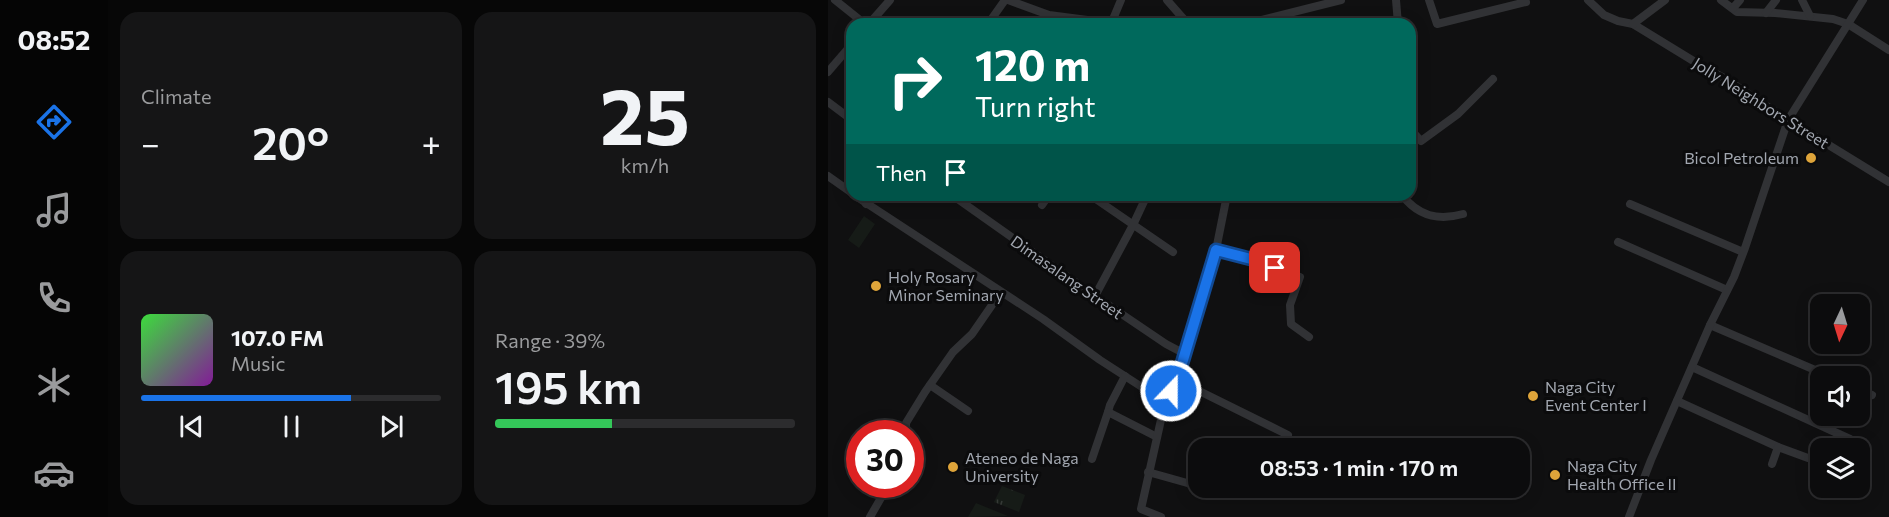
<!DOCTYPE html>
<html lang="en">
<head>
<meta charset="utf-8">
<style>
	:root { --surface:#0c0c0d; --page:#151516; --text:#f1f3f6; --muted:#9a9b9d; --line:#2c2c2e; --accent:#1a73e8 }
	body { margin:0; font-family:Commissioner,sans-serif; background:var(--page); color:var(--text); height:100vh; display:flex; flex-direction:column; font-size:22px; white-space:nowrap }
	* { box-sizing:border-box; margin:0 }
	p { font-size:20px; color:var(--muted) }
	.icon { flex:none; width:33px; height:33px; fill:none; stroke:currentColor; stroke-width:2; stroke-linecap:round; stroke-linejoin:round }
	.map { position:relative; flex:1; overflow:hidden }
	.drawer { display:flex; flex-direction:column; gap:12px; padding:12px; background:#070707; width:720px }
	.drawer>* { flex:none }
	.guide { position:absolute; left:18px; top:18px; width:570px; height:183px; border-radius:18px; box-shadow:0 3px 15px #0003,0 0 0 2px var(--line); background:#00695c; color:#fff; overflow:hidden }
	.needle { width:39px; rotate:184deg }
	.tools { position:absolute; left:982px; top:294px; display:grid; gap:12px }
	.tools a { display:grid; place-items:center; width:60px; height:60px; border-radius:12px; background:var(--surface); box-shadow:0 3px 15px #0003,0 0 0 2px var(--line); font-size:30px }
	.speed { position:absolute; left:18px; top:420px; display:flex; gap:12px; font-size:30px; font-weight:700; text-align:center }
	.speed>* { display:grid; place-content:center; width:78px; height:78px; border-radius:50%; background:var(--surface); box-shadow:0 3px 15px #0003,0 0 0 2px var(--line); line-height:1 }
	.speed .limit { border:9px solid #d22; background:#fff; color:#111 }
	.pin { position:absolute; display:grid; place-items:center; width:51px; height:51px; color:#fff; margin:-26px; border-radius:12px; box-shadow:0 3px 9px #0006 }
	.me { position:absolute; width:66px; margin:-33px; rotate:22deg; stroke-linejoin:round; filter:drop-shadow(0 0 4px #0008) }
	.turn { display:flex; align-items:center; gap:21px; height:126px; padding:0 30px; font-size:27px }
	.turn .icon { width:78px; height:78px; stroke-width:2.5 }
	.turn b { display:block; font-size:42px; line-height:51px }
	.then { display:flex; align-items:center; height:57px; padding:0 30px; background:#0003; gap:12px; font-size:22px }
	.big { font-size:45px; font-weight:600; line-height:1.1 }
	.drawer .tile { flex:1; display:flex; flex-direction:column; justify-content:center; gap:9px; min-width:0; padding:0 21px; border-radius:18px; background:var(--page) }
	.drawer .dial { align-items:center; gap:0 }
	.dial b { font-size:78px; line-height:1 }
	.song { display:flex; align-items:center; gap:18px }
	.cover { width:72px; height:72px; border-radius:9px; background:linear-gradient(135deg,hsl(120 70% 55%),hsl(290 70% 35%)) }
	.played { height:6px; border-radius:3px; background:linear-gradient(90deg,var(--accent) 70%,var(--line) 70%) }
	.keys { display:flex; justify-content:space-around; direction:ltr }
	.heat { display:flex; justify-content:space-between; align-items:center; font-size:33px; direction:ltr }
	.charge { height:9px; border-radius:4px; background:linear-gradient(90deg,#34c759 39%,var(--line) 0) }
	.drawer .tiles { flex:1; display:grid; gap:12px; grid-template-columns:repeat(2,1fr) }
	.trip { position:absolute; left:360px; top:438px; width:342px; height:60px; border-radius:18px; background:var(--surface); box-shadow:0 3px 15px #0003,0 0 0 2px var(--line); font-weight:600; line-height:60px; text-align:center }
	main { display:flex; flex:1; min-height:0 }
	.tabs { display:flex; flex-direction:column; width:108px; justify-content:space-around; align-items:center; background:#050505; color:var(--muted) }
	.tabs .icon { width:42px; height:42px }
	.tabs .current { color:var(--accent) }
	.tabs b { font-size:27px; color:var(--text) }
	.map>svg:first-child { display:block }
	.grass { fill:url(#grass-tufts) }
	.garden { fill:#161b17 }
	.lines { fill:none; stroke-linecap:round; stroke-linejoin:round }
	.minor { stroke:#313235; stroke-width:8 }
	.route-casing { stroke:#114b97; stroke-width:15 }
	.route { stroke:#1a73e8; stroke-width:10 }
	.poi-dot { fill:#dea43a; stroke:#0b0b0c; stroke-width:2 }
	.labels { text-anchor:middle; stroke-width:6; stroke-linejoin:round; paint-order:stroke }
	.street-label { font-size:16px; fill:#a2a7b0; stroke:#0b0b0c }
	.poi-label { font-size:16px; fill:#a2a7b0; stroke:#0b0b0c; text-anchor:start }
</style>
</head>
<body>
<main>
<nav class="tabs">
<b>08:52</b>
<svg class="icon current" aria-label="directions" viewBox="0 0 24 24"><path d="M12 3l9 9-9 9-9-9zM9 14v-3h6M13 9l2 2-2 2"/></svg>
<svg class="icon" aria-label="music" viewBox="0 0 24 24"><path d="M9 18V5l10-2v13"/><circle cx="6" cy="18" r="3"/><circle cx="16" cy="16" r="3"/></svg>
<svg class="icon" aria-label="phone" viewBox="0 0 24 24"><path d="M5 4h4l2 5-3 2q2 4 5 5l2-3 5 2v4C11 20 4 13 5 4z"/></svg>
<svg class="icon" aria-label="climate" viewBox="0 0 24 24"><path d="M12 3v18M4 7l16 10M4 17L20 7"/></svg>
<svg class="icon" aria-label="car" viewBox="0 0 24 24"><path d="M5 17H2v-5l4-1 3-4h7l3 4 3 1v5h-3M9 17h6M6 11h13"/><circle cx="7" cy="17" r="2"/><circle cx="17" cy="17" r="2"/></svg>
</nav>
<section class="drawer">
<div class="tiles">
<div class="tile"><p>Climate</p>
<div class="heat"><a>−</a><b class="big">20°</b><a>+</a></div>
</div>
<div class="tile dial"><b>25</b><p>km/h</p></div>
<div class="tile">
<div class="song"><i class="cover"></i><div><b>107.0 FM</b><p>Music</p></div></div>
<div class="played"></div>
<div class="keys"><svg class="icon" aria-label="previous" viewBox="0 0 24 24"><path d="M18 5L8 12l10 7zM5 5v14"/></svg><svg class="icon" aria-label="pause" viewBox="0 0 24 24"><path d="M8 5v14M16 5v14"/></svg><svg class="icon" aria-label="next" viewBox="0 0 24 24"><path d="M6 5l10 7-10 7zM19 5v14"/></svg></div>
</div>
<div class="tile"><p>Range · 39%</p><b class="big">195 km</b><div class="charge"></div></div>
</div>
</section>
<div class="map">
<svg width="1061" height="517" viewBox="0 0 1061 517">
	<defs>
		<pattern id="grass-tufts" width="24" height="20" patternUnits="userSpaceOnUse" patternTransform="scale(1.5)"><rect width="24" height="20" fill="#161b17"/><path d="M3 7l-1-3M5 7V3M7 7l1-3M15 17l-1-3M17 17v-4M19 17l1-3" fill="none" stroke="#353936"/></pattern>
	</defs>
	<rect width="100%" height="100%" fill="#101011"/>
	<polygon class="grass" points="174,486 197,495 191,512 166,502"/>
	<g class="garden">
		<polygon points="36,216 47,224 31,248 20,240"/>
		<polygon points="148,503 180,516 140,517"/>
	</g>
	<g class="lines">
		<g class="minor">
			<polyline points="7,0 37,24"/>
			<polyline points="180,0 221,15 267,21 272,24"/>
			<polyline points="339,0 360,24"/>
			<polyline points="568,0 570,24"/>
			<polyline points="601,0 609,24 698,2"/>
			<polyline points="760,0 776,15 790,21 805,24 872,65 898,79 960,120 1061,182"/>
			<polyline points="893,0 909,12 947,13 1005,19 1020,24 1061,50"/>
			<polyline points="974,0 982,16"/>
			<polyline points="905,8 912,0"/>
			<polyline points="938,13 948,0"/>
			<polyline points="41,24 62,0"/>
			<polyline points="160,24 177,0"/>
			<polyline points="283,24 293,0"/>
			<polyline points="426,24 430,21 513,0"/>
			<polyline points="805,24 837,0"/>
			<polyline points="0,72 24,44"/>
			<polyline points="0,102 24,120"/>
			<polyline points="582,129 593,141 630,114 665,79"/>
			<polyline points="0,176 24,193"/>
			<polyline points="26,195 215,319 272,360 337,402"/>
			<polyline points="124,195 267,296 338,344 357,354"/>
			<polyline points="262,195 345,252"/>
			<path d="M574 195C590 216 610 221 635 214"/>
			<polyline points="38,204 44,195"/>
			<polyline points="802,204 915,252"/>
			<polyline points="214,205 221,195"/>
			<polyline points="790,242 899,290"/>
			<polyline points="388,250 423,259 472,277 462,305 463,324 481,337"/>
			<polyline points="267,296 305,225 319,195"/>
			<polyline points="882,325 1001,376"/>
			<polyline points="864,367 1022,439"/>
			<polyline points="349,380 460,435"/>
			<polyline points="102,385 140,411"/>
			<polyline points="1032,390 1044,395"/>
			<polyline points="849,401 950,447 980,458"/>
			<polyline points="280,412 282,405 297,376"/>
			<polyline points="78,434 78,423 97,392 125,352 144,334 173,292"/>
			<polyline points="264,459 280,412 329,437"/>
			<polyline points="944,464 950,447"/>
			<polyline points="320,472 370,486"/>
			<polyline points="374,488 405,496"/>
			<polyline points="42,517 61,484"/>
			<polyline points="333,517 313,509 337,402 349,380 368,320 388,250 399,195"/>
			<polyline points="801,517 823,460 882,325 906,277 917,248 960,120 1035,0"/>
		</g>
	</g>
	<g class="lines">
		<defs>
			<polyline id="route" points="343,391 349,380 388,250 423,259 447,268"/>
		</defs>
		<use href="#route" class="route-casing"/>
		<use href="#route" class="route"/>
	</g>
	<g class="poi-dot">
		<circle cx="983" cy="158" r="6"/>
		<circle cx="48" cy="286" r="6"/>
		<circle cx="705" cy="396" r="6"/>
		<circle cx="125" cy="467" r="6"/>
		<circle cx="727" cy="475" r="6"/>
	</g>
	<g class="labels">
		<g class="street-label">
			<text transform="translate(933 103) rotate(32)" y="6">Jolly Neighbors Street</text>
			<text transform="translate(239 277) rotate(35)" y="6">Dimasalang Street</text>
		</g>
		<g class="poi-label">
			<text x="971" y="164" text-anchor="end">Bicol Petroleum</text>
			<text x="60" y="283">Holy Rosary<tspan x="60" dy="18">Minor Seminary</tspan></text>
			<text x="717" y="393">Naga City<tspan x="717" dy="18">Event Center I</tspan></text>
			<text x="137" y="464">Ateneo de Naga<tspan x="137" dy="18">University</tspan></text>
			<text x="739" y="472">Naga City<tspan x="739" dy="18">Health Office II</tspan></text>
		</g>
	</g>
</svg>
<div class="tools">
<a><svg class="needle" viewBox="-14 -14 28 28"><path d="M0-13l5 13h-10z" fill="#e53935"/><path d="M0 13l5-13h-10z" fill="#9a9b9d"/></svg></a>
<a><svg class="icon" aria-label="sound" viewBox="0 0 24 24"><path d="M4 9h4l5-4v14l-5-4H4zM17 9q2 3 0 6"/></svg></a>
<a><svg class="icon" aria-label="layers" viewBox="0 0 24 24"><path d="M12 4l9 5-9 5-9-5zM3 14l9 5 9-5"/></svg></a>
</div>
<div class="speed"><div class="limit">30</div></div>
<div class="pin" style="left:447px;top:268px;background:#d93025"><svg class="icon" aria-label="arrive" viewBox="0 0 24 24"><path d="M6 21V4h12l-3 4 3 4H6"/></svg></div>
<svg class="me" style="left:343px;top:391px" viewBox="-20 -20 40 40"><circle r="17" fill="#1a73e8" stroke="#fff" stroke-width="3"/><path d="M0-11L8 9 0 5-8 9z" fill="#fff"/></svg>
<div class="trip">08:53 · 1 min · 170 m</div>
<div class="guide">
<div class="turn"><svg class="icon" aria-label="right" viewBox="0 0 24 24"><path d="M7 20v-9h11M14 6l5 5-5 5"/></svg><div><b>120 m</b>Turn right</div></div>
<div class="then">Then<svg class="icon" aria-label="arrive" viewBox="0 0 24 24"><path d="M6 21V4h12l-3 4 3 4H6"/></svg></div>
</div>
</div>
</main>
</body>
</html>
